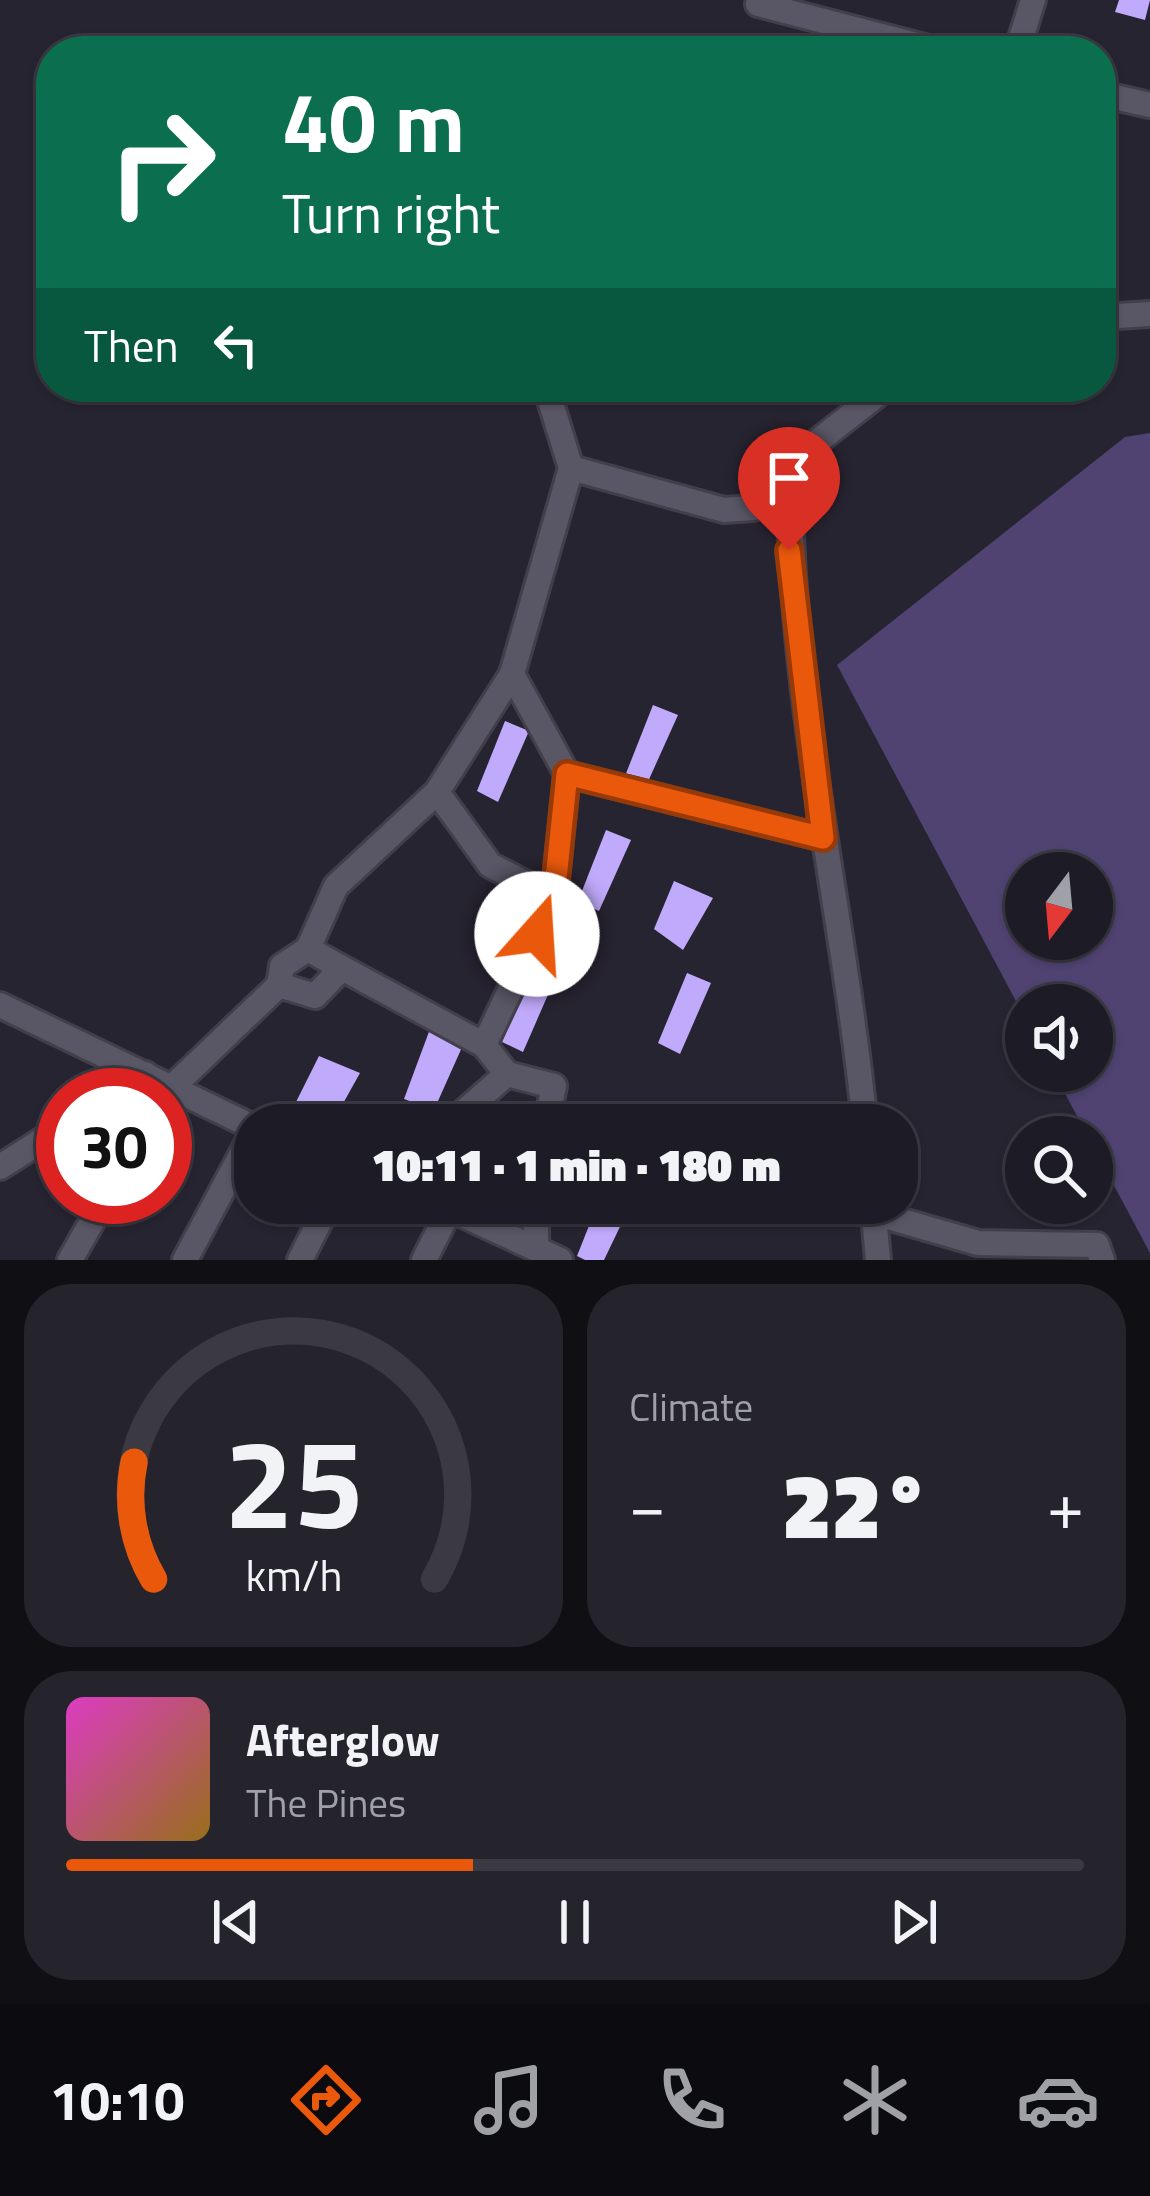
<!DOCTYPE html>
<html lang="en">
<head>
<meta charset="utf-8">
<style>
	:root { --surface:#1d1b25; --page:#25242d; --text:#f1f3f6; --muted:#a0a1a7; --line:#3b3942; --accent:#ea580c }
	body { margin:0; font-family:"Titillium Web",sans-serif; background:var(--page); color:var(--text); height:100vh; display:flex; flex-direction:column; font-size:45px; white-space:nowrap }
	* { box-sizing:border-box; margin:0 }
	p { font-size:39px; color:var(--muted) }
	.icon { flex:none; width:66px; height:66px; fill:none; stroke:currentColor; stroke-width:2; stroke-linecap:round; stroke-linejoin:round }
	.map { position:relative; height:1260px; overflow:hidden }
	.sheet { display:flex; flex-direction:column; gap:24px; padding:24px; background:#100f14; flex:1 }
	.sheet>* { flex:none }
	.hud { position:absolute; left:36px; top:36px; width:1080px; height:366px; border-radius:48px; box-shadow:0 3px 9px #0004,0 0 0 3px var(--line); background:#0b6e4f; color:#fff; overflow:hidden }
	.needle { width:78px; rotate:196deg }
	.buttons { position:absolute; left:1005px; top:852px; display:grid; gap:24px }
	.buttons a { display:grid; place-items:center; width:108px; height:108px; border-radius:50%; background:var(--surface); box-shadow:0 3px 9px #0004,0 0 0 3px var(--line); font-size:60px }
	.speed { position:absolute; left:36px; top:1068px; display:flex; gap:24px; font-size:60px; font-weight:700; text-align:center }
	.speed>* { display:grid; place-content:center; width:156px; height:156px; border-radius:50%; background:var(--surface); box-shadow:0 3px 9px #0004,0 0 0 3px var(--line); line-height:1 }
	.speed .limit { border:18px solid #d22; background:#fff; color:#111 }
	.pin { position:absolute; display:grid; place-items:center; width:102px; height:102px; color:#fff; margin:-123px -51px; border-radius:50% 50% 50% 0; rotate:-45deg; box-shadow:0 0 12px #0007 }
	.pin .icon { rotate:45deg }
	.me { position:absolute; width:132px; margin:-66px; rotate:19deg; stroke-linejoin:round; filter:drop-shadow(0 0 9px #0008) }
	.turn { display:flex; align-items:center; gap:42px; height:252px; padding:0 48px; font-size:54px }
	.turn .icon { width:156px; height:156px; stroke-width:2.5 }
	.turn b { display:block; font-size:84px; line-height:102px }
	.then { display:flex; align-items:center; height:114px; padding:0 48px; background:#0003; gap:24px; font-size:45px }
	.big { font-size:90px; font-weight:800; line-height:1.1 }
	.sheet .widget { flex:1; display:flex; flex-direction:column; justify-content:center; gap:18px; min-width:0; padding:0 42px; border-radius:48px; background:var(--page) }
	.sheet .dial { align-items:center; gap:0 }
	.dial svg { height:312px; overflow:visible; fill:none; stroke:var(--line); stroke-width:7; stroke-linecap:round; text-anchor:middle }
	.dial text { fill:var(--text); stroke:none }
	.song { display:flex; align-items:center; gap:36px }
	.cover { width:144px; height:144px; border-radius:18px; background:linear-gradient(135deg,hsl(310 70% 55%),hsl(40 70% 35%)) }
	.played { height:12px; border-radius:6px; background:linear-gradient(90deg,var(--accent) 40%,var(--line) 40%) }
	.keys { display:flex; justify-content:space-around; direction:ltr }
	.heat { display:flex; justify-content:space-between; align-items:center; font-size:66px; direction:ltr }
	.sheet .tiles { flex:1; display:grid; gap:24px; grid-template-columns:1fr 1fr }
	.widget:last-child { grid-column:span 2 }
	.trip { position:absolute; left:234px; top:1104px; width:684px; height:120px; border-radius:48px; background:var(--surface); box-shadow:0 3px 9px #0004,0 0 0 3px var(--line); font-weight:800; line-height:120px; text-align:center }
	.tab-bar { display:flex; height:192px; justify-content:space-around; align-items:center; background:#0c0b0f; color:var(--muted) }
	.tab-bar .icon { width:84px; height:84px }
	.tab-bar .current { color:var(--accent) }
	.tab-bar b { font-size:54px; color:var(--text) }
	.map>svg:first-child { display:block }
	.green { fill:#504271; fill-rule:evenodd }
	.building { fill:#c0aafb }
	.lines { fill:none; stroke-linecap:round; stroke-linejoin:round }
	.street-casing { stroke:#423f4a; stroke-width:30 }
	.street { stroke:#595665; stroke-width:24 }
	.route-casing { stroke:#983908; stroke-width:30 }
	.route { stroke:#ea580c; stroke-width:21 }
</style>
</head>
<body>
<div class="map">
<svg width="1150" height="1260" viewBox="0 0 1150 1260">
	<rect width="100%" height="100%" fill="#272431"/>
	<path class="green" d="M1150 433V1253L1053 1071H1092V1005H1026V1020L837 665 1125 437ZM1026 873H1092V939H1026Z"/>
	<g class="building">
		<polygon points="1119,0 1150,0 1145,20 1115,12"/>
		<polygon points="653,705 678,715 646,786 625,776"/>
		<polygon points="505,721 529,731 498,802 477,791"/>
		<polygon points="606,830 631,840 599,911 578,901"/>
		<polygon points="674,881 713,898 683,950 654,929"/>
		<polygon points="530,971 554,981 523,1052 502,1042"/>
		<polygon points="687,973 711,983 680,1054 658,1043"/>
		<polygon points="430,1029 463,1045 434,1110 404,1099"/>
		<polygon points="319,1056 360,1073 331,1125 310,1125 289,1116"/>
		<polygon points="598,1203 629,1208 604,1260 585,1260 577,1256"/>
	</g>
	<g class="lines">
		<defs>
			<g id="street">
				<polyline points="758,4 940,51"/>
				<polyline points="1017,51 1033,0"/>
				<polyline points="1101,94 1150,105"/>
				<polyline points="1101,317 1150,314"/>
				<polyline points="539,387 549,397 571,468"/>
				<polyline points="512,674 571,468 724,510 753,508 790,479"/>
				<polyline points="567,774 823,838"/>
				<polyline points="308,949 336,886 437,792 490,865 554,898 567,774 512,674 437,792"/>
				<polyline points="279,985 282,966 308,949 342,968"/>
				<polyline points="0,1005 255,1128"/>
				<polyline points="484,1045 554,898"/>
				<polyline points="112,1095 145,1074"/>
				<polyline points="164,1095 279,985 315,996 342,968 484,1045 507,1074"/>
				<polyline points="458,1117 507,1074 554,1086 546,1125"/>
				<polyline points="454,1125 458,1117 529,1125 622,1117 643,1125"/>
				<path d="M865 1125C843 904 787 686 790 463L887 387"/>
				<polyline points="0,1167 63,1127"/>
				<polyline points="437,1203 560,1260"/>
				<polyline points="536,1203 536,1249"/>
				<polyline points="840,1203 978,1243 1097,1245 1102,1260"/>
				<polyline points="873,1203 878,1260"/>
				<polyline points="70,1260 106,1197"/>
				<polyline points="185,1260 255,1129"/>
				<polyline points="300,1260 329,1203"/>
				<polyline points="424,1260 450,1209"/>
			</g>
		</defs>
		<use href="#street" class="street-casing"/>
		<use href="#street" class="street"/>
	</g>
	<g class="lines">
		<defs>
			<polyline id="route" points="537,934 554,898 567,774 823,838 789,550"/>
		</defs>
		<use href="#route" class="route-casing"/>
		<use href="#route" class="route"/>
	</g>
</svg>
<div class="buttons">
<a><svg class="needle" viewBox="-14 -14 28 28"><path d="M0-13l5 13h-10z" fill="#e53935"/><path d="M0 13l5-13h-10z" fill="#a0a1a7"/></svg></a>
<a><svg class="icon" aria-label="sound" viewBox="0 0 24 24"><path d="M4 9h4l5-4v14l-5-4H4zM17 9q2 3 0 6"/></svg></a>
<a><svg class="icon" aria-label="search" viewBox="0 0 24 24"><circle cx="10" cy="10" r="6"/><path d="M15 15l6 6"/></svg></a>
</div>
<div class="speed"><div class="limit">30</div></div>
<div class="pin" style="left:789px;top:550px;background:#d93025"><svg class="icon" aria-label="arrive" viewBox="0 0 24 24"><path d="M6 21V4h12l-3 4 3 4H6"/></svg></div>
<svg class="me" style="left:537px;top:934px" viewBox="-20 -20 40 40"><circle r="19" fill="#fff"/><path d="M0-13L10 11 0 6-10 11z" fill="#ea580c"/></svg>
<div class="trip">10:11 · 1 min · 180 m</div>
<div class="hud">
<div class="turn"><svg class="icon" aria-label="right" viewBox="0 0 24 24"><path d="M7 20v-9h11M14 6l5 5-5 5"/></svg><div><b>40 m</b>Turn right</div></div>
<div class="then">Then<svg class="icon" aria-label="left" viewBox="0 0 24 24"><path d="M17 20v-9H6M10 6l-5 5 5 5"/></svg></div>
</div>
</div>
<section class="sheet">
<div class="tiles">
<div class="widget dial"><svg viewBox="0 0 100 80">
<path d="M14 69A42 42 0 1 1 86 69"/>
<path d="M14 69A42 42 0 0 1 9 39" stroke="#ea580c"/>
<text x="50" y="56" font-size="32" font-weight="700">25</text>
<text x="50" y="72" font-size="11">km/h</text>
</svg></div>
<div class="widget"><p>Climate</p>
<div class="heat"><a>−</a><b class="big">22°</b><a>+</a></div>
</div>
<div class="widget">
<div class="song"><i class="cover"></i><div><b>Afterglow</b><p>The Pines</p></div></div>
<div class="played"></div>
<div class="keys"><svg class="icon" aria-label="previous" viewBox="0 0 24 24"><path d="M18 5L8 12l10 7zM5 5v14"/></svg><svg class="icon" aria-label="pause" viewBox="0 0 24 24"><path d="M8 5v14M16 5v14"/></svg><svg class="icon" aria-label="next" viewBox="0 0 24 24"><path d="M6 5l10 7-10 7zM19 5v14"/></svg></div>
</div>
</div>
</section>
<nav class="tab-bar">
<b>10:10</b>
<svg class="icon current" aria-label="directions" viewBox="0 0 24 24"><path d="M12 3l9 9-9 9-9-9zM9 14v-3h6M13 9l2 2-2 2"/></svg>
<svg class="icon" aria-label="music" viewBox="0 0 24 24"><path d="M9 18V5l10-2v13"/><circle cx="6" cy="18" r="3"/><circle cx="16" cy="16" r="3"/></svg>
<svg class="icon" aria-label="phone" viewBox="0 0 24 24"><path d="M5 4h4l2 5-3 2q2 4 5 5l2-3 5 2v4C11 20 4 13 5 4z"/></svg>
<svg class="icon" aria-label="climate" viewBox="0 0 24 24"><path d="M12 3v18M4 7l16 10M4 17L20 7"/></svg>
<svg class="icon" aria-label="car" viewBox="0 0 24 24"><path d="M5 17H2v-5l4-1 3-4h7l3 4 3 1v5h-3M9 17h6M6 11h13"/><circle cx="7" cy="17" r="2"/><circle cx="17" cy="17" r="2"/></svg>
</nav>
</body>
</html>
